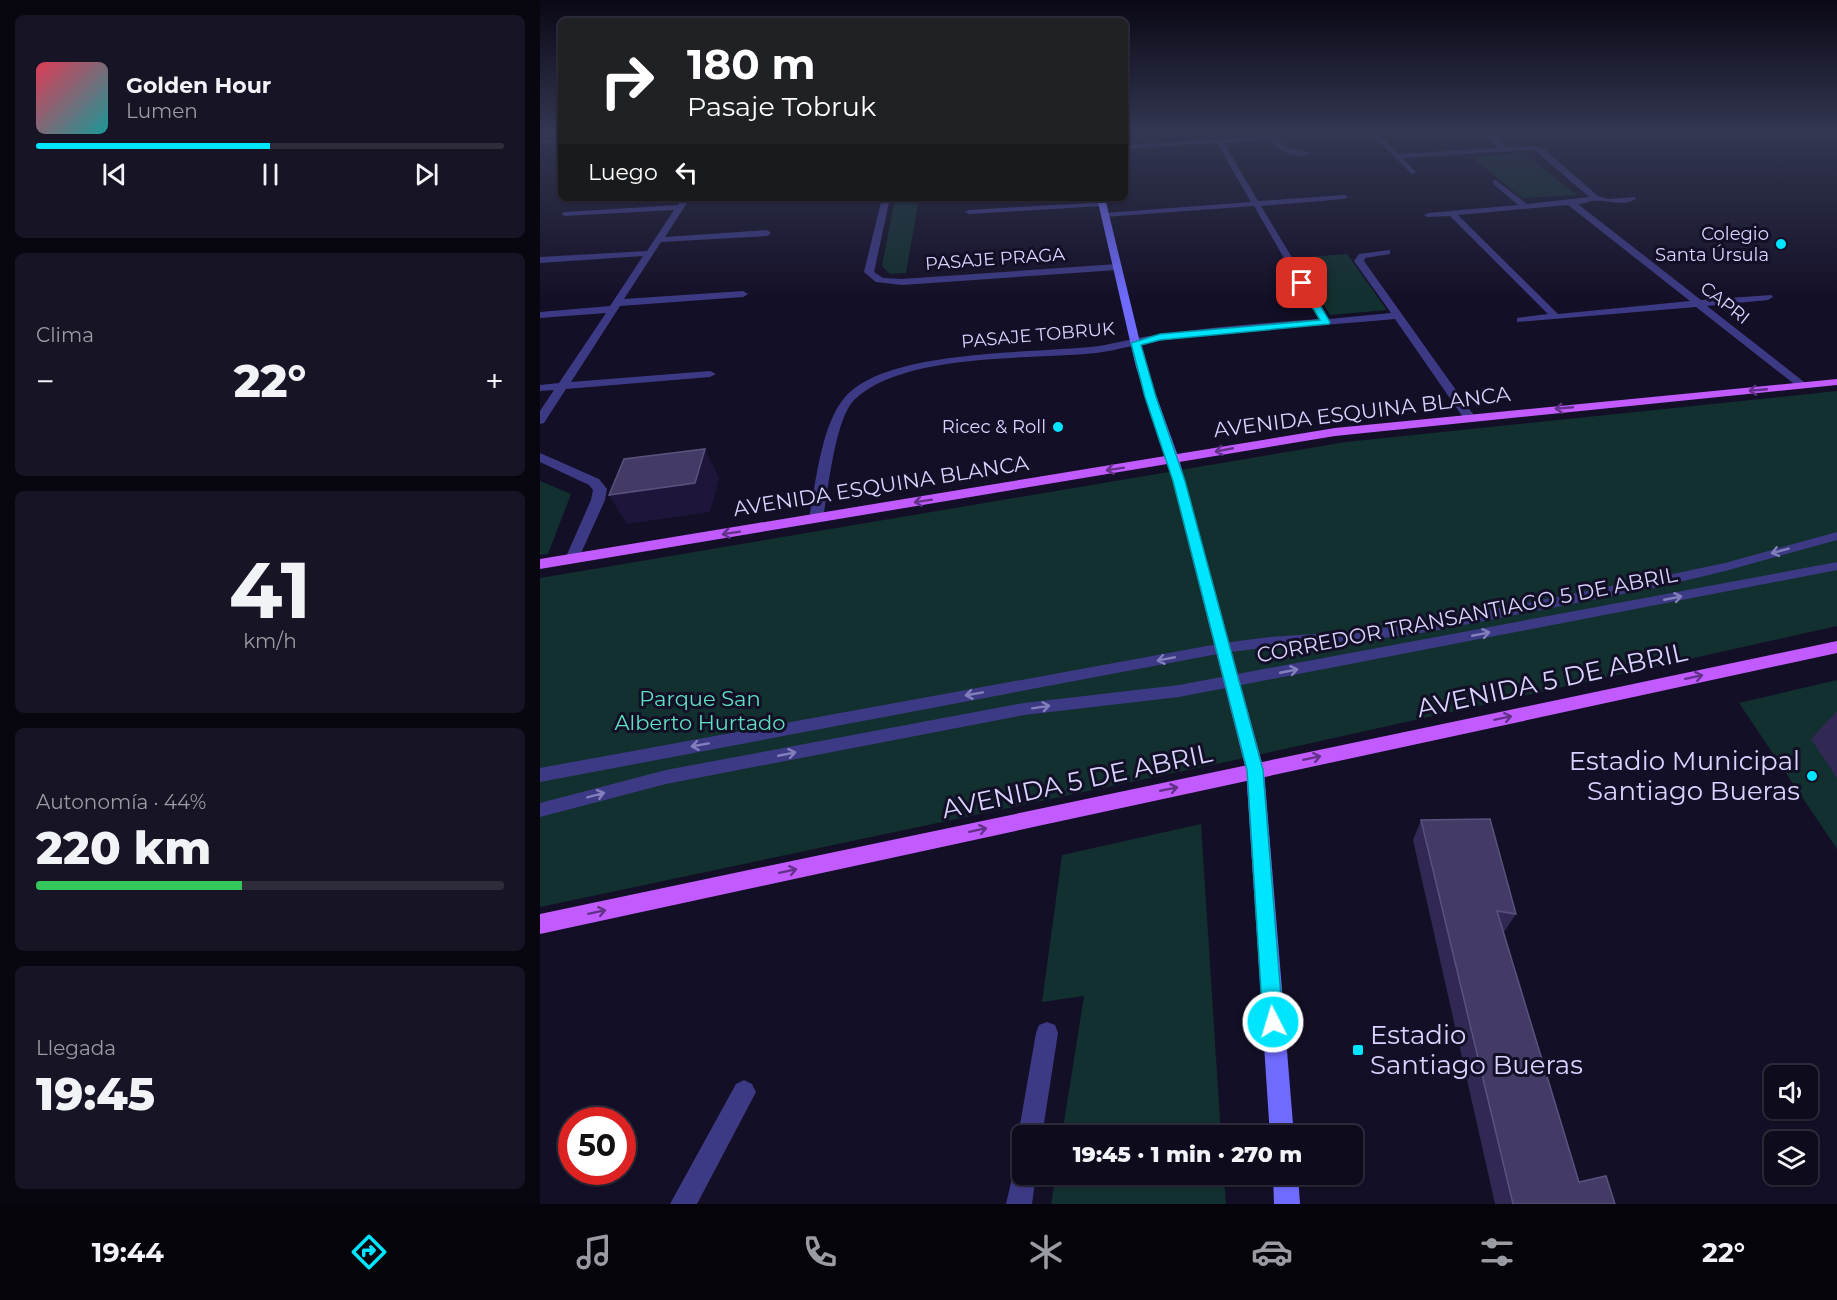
<!DOCTYPE html>
<html lang="es">
<head>
<meta charset="utf-8">
<style>
	:root { --surface:#0e0b1c; --page:#171425; --text:#f1f3f6; --muted:#9b9ba3; --line:#2e2b3b; --accent:#00e5ff }
	body { margin:0; font-family:Montserrat,sans-serif; background:var(--page); color:var(--text); height:100vh; display:flex; flex-direction:column; font-size:22px; white-space:nowrap }
	* { box-sizing:border-box; margin:0 }
	p { font-size:20px; color:var(--muted) }
	.icon { flex:none; width:33px; height:33px; fill:none; stroke:currentColor; stroke-width:2; stroke-linecap:round; stroke-linejoin:round }
	.map { position:relative; flex:1; overflow:hidden }
	.panel { display:flex; flex-direction:column; gap:15px; padding:15px; background:#08060f; width:540px }
	.panel>* { flex:none }
	.top-card { position:absolute; left:18px; top:18px; width:570px; height:183px; border-radius:9px; box-shadow:0 2px 4px #0004,0 0 0 2px var(--line); background:#202124; color:#fff; overflow:hidden }
	.tools { position:absolute; left:1224px; top:1065px; display:grid; gap:12px }
	.tools a { display:grid; place-items:center; width:54px; height:54px; border-radius:9px; background:var(--surface); box-shadow:0 2px 4px #0004,0 0 0 2px var(--line); font-size:30px }
	.speed { position:absolute; left:18px; top:1107px; display:flex; gap:12px; font-size:30px; font-weight:700; text-align:center }
	.speed>* { display:grid; place-content:center; width:78px; height:78px; border-radius:50%; background:var(--surface); box-shadow:0 2px 4px #0004,0 0 0 2px var(--line); line-height:1 }
	.speed .limit { border:9px solid #d22; background:#fff; color:#111 }
	.pin { position:absolute; display:grid; place-items:center; width:51px; height:51px; color:#fff; margin:-26px; border-radius:12px; box-shadow:0 3px 9px #0006 }
	.me { position:absolute; width:66px; margin:-33px; rotate:355deg; stroke-linejoin:round; filter:drop-shadow(0 0 4px #0008) }
	.turn { display:flex; align-items:center; gap:21px; height:126px; padding:0 30px; font-size:27px }
	.turn .icon { width:78px; height:78px; stroke-width:2.5 }
	.turn b { display:block; font-size:42px; line-height:51px }
	.then { display:flex; align-items:center; height:57px; padding:0 30px; background:#0003; gap:12px; font-size:22px }
	.big { font-size:45px; font-weight:800; line-height:1.1 }
	.panel .widget { flex:1; display:flex; flex-direction:column; justify-content:center; gap:9px; min-width:0; padding:0 21px; border-radius:9px; background:var(--page) }
	.panel .dial { align-items:center; gap:0 }
	.dial b { font-size:78px; line-height:1 }
	.song { display:flex; align-items:center; gap:18px }
	.cover { width:72px; height:72px; border-radius:9px; background:linear-gradient(135deg,hsl(350 70% 55%),hsl(180 70% 35%)) }
	.played { height:6px; border-radius:3px; background:linear-gradient(90deg,var(--accent) 50%,var(--line) 50%) }
	.keys { display:flex; justify-content:space-around; direction:ltr }
	.heat { display:flex; justify-content:space-between; align-items:center; font-size:33px; direction:ltr }
	.charge { height:9px; border-radius:4px; background:linear-gradient(90deg,#34c759 44%,var(--line) 0) }
	.trip { position:absolute; left:472px; top:1125px; width:351px; height:60px; border-radius:9px; background:var(--surface); box-shadow:0 2px 4px #0004,0 0 0 2px var(--line); font-weight:800; line-height:60px; text-align:center }
	.menu { display:flex; height:96px; justify-content:space-around; align-items:center; background:#06040b; color:var(--muted) }
	.menu .icon { width:42px; height:42px }
	.menu .active { color:var(--accent) }
	.menu b { font-size:27px; color:var(--text) }
	main { display:flex; flex:1; min-height:0 }
	.map>svg:first-child { display:block }
	.green { fill:#12302f }
	.lines { fill:none; stroke-linecap:round; stroke-linejoin:round }
	.lane { fill:#3d3a85; fill-rule:evenodd }
	.street { fill:#3d3a85; fill-rule:evenodd }
	.secondary { fill:#6f6bff; fill-rule:evenodd }
	.primary { fill:#c25bff; fill-rule:evenodd }
	.wall { fill:#312854 }
	.shaded-wall { fill:#1d163a }
	.building { fill:#433a66; stroke:#5a527e; stroke-width:1.5 }
	.oneway { stroke:#623188 }
	.oneway2 { stroke:#837fbc }
	.route { fill:#00e5ff; stroke:#0095a6; stroke-width:1.5 }
	.poi-dot { fill:#00e5ff; stroke:#130f26; stroke-width:2 }
	.labels { text-anchor:middle; stroke-width:6; stroke-linejoin:round; paint-order:stroke }
	.far-poi-label { font-size:18px; fill:#d9d4ff; stroke:#130f26; text-anchor:end }
	.far-street-label { font-size:18px; fill:#d9d4ff; stroke:#130f26 }
	.street-label { font-size:21px; fill:#d9d4ff; stroke:#130f26 }
	.park-label { font-size:21px; fill:#5fe0c0; stroke:#130f26 }
	.near-street-label { font-size:26px; fill:#d9d4ff; stroke:#130f26 }
	.near-poi-label { font-size:26px; fill:#d9d4ff; stroke:#130f26; text-anchor:end }
</style>
</head>
<body>
<main>
<section class="panel">
<div class="widget">
<div class="song"><i class="cover"></i><div><b>Golden Hour</b><p>Lumen</p></div></div>
<div class="played"></div>
<div class="keys"><svg class="icon" aria-label="previous" viewBox="0 0 24 24"><path d="M18 5L8 12l10 7zM5 5v14"/></svg><svg class="icon" aria-label="pause" viewBox="0 0 24 24"><path d="M8 5v14M16 5v14"/></svg><svg class="icon" aria-label="next" viewBox="0 0 24 24"><path d="M6 5l10 7-10 7zM19 5v14"/></svg></div>
</div>
<div class="widget"><p>Clima</p>
<div class="heat"><a>−</a><b class="big">22°</b><a>+</a></div>
</div>
<div class="widget dial"><b>41</b><p>km/h</p></div>
<div class="widget"><p>Autonomía · 44%</p><b class="big">220 km</b><div class="charge"></div></div>
<div class="widget"><p>Llegada</p><b class="big">19:45</b></div>
</section>
<div class="map">
<svg width="1297" height="1204" viewBox="0 0 1297 1204">
	<rect width="100%" height="100%" fill="#130f26"/>
	<g class="green">
		<polygon points="983,153 1037,195 982,198 932,157"/>
		<polygon points="355,198 379,198 366,273 350,274 342,266"/>
		<polygon points="807,254 847,310 790,315 755,258"/>
		<polygon points="1297,391 1297,626 700,759 0,907 0,578 806,442"/>
		<polygon points="0,481 31,494 8,554 0,555"/>
		<polygon points="1297,680 1297,849 1199,703"/>
		<polygon points="661,824 681,1135 522,1135 544,996 502,1002 522,855"/>
		<polygon points="516,1175 684,1175 686,1204 511,1204"/>
	</g>
	<g class="lines">
		<g class="lane">
			<polygon points="1297,532 1297,540 1185,571 1123,586 888,632 828,640 730,647 683,653 0,782 0,768 683,643 730,637 828,630 888,622 1123,576 1185,563"/>
			<polygon points="1297,562 1297,570 639,697 484,715 126,784 0,817 0,803 126,770 484,703 639,685"/>
		</g>
		<g class="street">
			<path d="M724 132H731L746 148 771 153C756 160 739 152 730 140L684 143 718 201 804 195 808 197 804 199 721 206 789 319 851 313 814 261 819 254 850 250V254L825 258 824 261 933 414V420H925L855 319C778 326 701 330 624 340 601 343 579 350 556 353 491 360 364 352 314 400 295 419 288 491 283 518L281 521H271L269 518C276 483 281 425 305 397 348 348 496 354 559 346 578 343 597 337 617 335 671 327 725 323 779 319L714 206 565 217 561 215 565 213 711 202 677 143 585 149V145L727 136Z"/>
			<path d="M829 132H836L858 154 959 148 941 132H949L967 147 993 146 1004 149 1058 196 1068 199 1095 197 1096 199C1081 208 1064 198 1052 201 1047 202 1043 204 1038 204L1161 300 1231 295 1233 297 1228 300 1167 306 1268 385 1262 388 1258 387 1156 307 977 322V318L1008 314 910 216 888 217 884 215 888 213 978 205 953 184V180H956L987 204 1049 197 998 153 992 150 862 158 876 172 872 174ZM1028 205 1150 301 1018 314 918 215Z"/>
			<polygon points="21,138 21,142 0,144 0,140"/>
			<polygon points="142,198 150,198 125,237 227,230 231,233 227,236 121,242 84,299 203,291 208,294 203,297 80,306 31,382 170,371 176,374 170,377 26,389 4,423 0,424 0,411 14,390 0,391 0,385 19,383 66,313 0,318 0,312 70,306 103,256 0,263 0,257 107,251 134,210 25,216 21,214 25,212 138,205"/>
			<polygon points="342,198 350,198 334,272 343,278 362,279 577,264 582,267 577,270 362,285 336,282 324,272"/>
			<polygon points="565,202 565,206 562,206 429,214 425,212 429,210"/>
			<polygon points="0,453 59,479 67,489 65,500 37,562 27,562 25,559 51,500 53,490 49,485 0,462"/>
			<polygon points="507,1022 515,1025 518,1033 502,1136 483,1136 483,1145 478,1136 496,1033 499,1025"/>
			<polygon points="204,1080 212,1084 216,1092 157,1204 130,1204 196,1084"/>
			<polygon points="483,1162 483,1174 496,1174 492,1204 466,1204 475,1165"/>
		</g>
		<g class="secondary">
			<polygon points="557,198 565,198 606,367 639,459 724,770 754,1136 730,1136 706,770 627,459 596,367"/>
			<polygon points="733,1174 758,1174 760,1204 734,1204"/>
		</g>
		<g class="primary">
			<polygon points="1297,379 1297,385 795,436 0,569 0,559 795,428"/>
			<polygon points="1297,641 1297,653 0,934 0,914"/>
		</g>
	</g>
	<g class="wall">
		<polygon points="1297,711 1297,778 1271,739"/>
		<polygon points="881,820 976,914 964,932 963,932 1039,1182 1075,1204 955,1204 873,840"/>
	</g>
	<polygon class="shaded-wall" points="165,449 179,478 170,512 87,524 69,495"/>
	<g class="building">
		<polygon points="165,449 155,483 69,495 84,459"/>
		<polygon points="950,819 976,914 957,911 1039,1182 1066,1176 1075,1204 973,1204 881,820"/>
	</g>
	<defs><path id="oneway-shaft" d="M-6 0H5M1.5-3L5.5 0L1.5 3" fill="none" stroke-width="1.6" stroke-linecap="round" stroke-linejoin="round" transform="scale(1.5)"/></defs>
	<g class="oneway">
		<use href="#oneway-shaft" transform="translate(1218 390) rotate(175)"/>
		<use href="#oneway-shaft" transform="translate(1024 408) rotate(175)"/>
		<use href="#oneway-shaft" transform="translate(684 450) rotate(169)"/>
		<use href="#oneway-shaft" transform="translate(575 469) rotate(171)"/>
		<use href="#oneway-shaft" transform="translate(383 501) rotate(171)"/>
		<use href="#oneway-shaft" transform="translate(191 533) rotate(171)"/>
		<use href="#oneway-shaft" transform="translate(1154 677) rotate(-12)"/>
		<use href="#oneway-shaft" transform="translate(963 718) rotate(-12)"/>
		<use href="#oneway-shaft" transform="translate(772 758) rotate(-12)"/>
		<use href="#oneway-shaft" transform="translate(629 789) rotate(-11)"/>
		<use href="#oneway-shaft" transform="translate(438 830) rotate(-12)"/>
		<use href="#oneway-shaft" transform="translate(248 871) rotate(-12)"/>
		<use href="#oneway-shaft" transform="translate(57 912) rotate(-12)"/>
	</g>
	<g class="oneway2">
		<use href="#oneway-shaft" transform="translate(1240 551) rotate(165)"/>
		<use href="#oneway-shaft" transform="translate(1133 598) rotate(-11)"/>
		<use href="#oneway-shaft" transform="translate(941 634) rotate(-11)"/>
		<use href="#oneway-shaft" transform="translate(626 659) rotate(169)"/>
		<use href="#oneway-shaft" transform="translate(749 671) rotate(-11)"/>
		<use href="#oneway-shaft" transform="translate(434 694) rotate(170)"/>
		<use href="#oneway-shaft" transform="translate(501 707) rotate(-9)"/>
		<use href="#oneway-shaft" transform="translate(160 745) rotate(170)"/>
		<use href="#oneway-shaft" transform="translate(247 754) rotate(-11)"/>
		<use href="#oneway-shaft" transform="translate(56 795) rotate(-15)"/>
	</g>
	<linearGradient id="sky" x2="0" y2="1"><stop stop-color="#0a0815"/><stop offset="0.44" stop-color="#333752"/><stop offset="1" stop-color="#333752" stop-opacity="0"/></linearGradient>
	<rect width="1297" height="301" fill="url(#sky)"/>
	<polygon class="route" points="759,281 767,283 790,322 789,324 620,340 601,345 616,397 645,481 723,770 743,1022 740,1029 733,1032 726,1029 723,1022 707,770 633,481 605,397 591,343 620,334 780,320 758,283"/>
	<g class="poi-dot">
		<circle cx="1241" cy="244" r="6"/>
		<circle cx="518" cy="427" r="6"/>
		<circle cx="1272" cy="776" r="6"/>
		<rect x="812" y="1044" width="12" height="12" rx="3"/>
	</g>
	<g class="labels">
		<g class="far-poi-label">
			<text x="1229" y="240">Colegio<tspan x="1229" dy="21">Santa Úrsula</tspan></text>
			<text x="506" y="433">Ricec &amp; Roll</text>
		</g>
		<g class="far-street-label">
			<text transform="translate(455 259) rotate(-4)" y="6">PASAJE PRAGA</text>
			<text transform="translate(1185 303) rotate(38)" y="6">CAPRI</text>
			<text transform="translate(498 335) rotate(-5)" y="6">PASAJE TOBRUK</text>
		</g>
		<g class="street-label">
			<text transform="translate(822 412) rotate(-7)" y="7">AVENIDA ESQUINA BLANCA</text>
			<text transform="translate(341 486) rotate(-9)" y="7">AVENIDA ESQUINA BLANCA</text>
			<text transform="translate(927 615) rotate(-11)" y="7">CORREDOR TRANSANTIAGO 5 DE ABRIL</text>
		</g>
		<g class="park-label">
			<text x="160" y="706">Parque San<tspan x="160" dy="24">Alberto Hurtado</tspan></text>
		</g>
		<g class="near-street-label">
			<text transform="translate(1012 680) rotate(-12)" y="9">AVENIDA 5 DE ABRIL</text>
			<text transform="translate(537 781) rotate(-12)" y="9">AVENIDA 5 DE ABRIL</text>
		</g>
		<g class="near-poi-label">
			<text x="1260" y="770">Estadio Municipal<tspan x="1260" dy="30">Santiago Bueras</tspan></text>
			<text x="830" y="1044" text-anchor="start">Estadio<tspan x="830" dy="30">Santiago Bueras</tspan></text>
		</g>
	</g>
</svg>
<div class="tools">
<a><svg class="icon" aria-label="sound" viewBox="0 0 24 24"><path d="M4 9h4l5-4v14l-5-4H4zM17 9q2 3 0 6"/></svg></a>
<a><svg class="icon" aria-label="layers" viewBox="0 0 24 24"><path d="M12 4l9 5-9 5-9-5zM3 14l9 5 9-5"/></svg></a>
</div>
<div class="speed"><div class="limit">50</div></div>
<div class="pin" style="left:762px;top:283px;background:#d93025"><svg class="icon" aria-label="arrive" viewBox="0 0 24 24"><path d="M6 21V4h12l-3 4 3 4H6"/></svg></div>
<svg class="me" style="left:733px;top:1022px" viewBox="-20 -20 40 40"><circle r="17" fill="#00e5ff" stroke="#fff" stroke-width="3"/><path d="M0-11L8 9 0 5-8 9z" fill="#fff"/></svg>
<div class="trip">19:45 · 1 min · 270 m</div>
<div class="top-card">
<div class="turn"><svg class="icon" aria-label="right" viewBox="0 0 24 24"><path d="M7 20v-9h11M14 6l5 5-5 5"/></svg><div><b>180 m</b>Pasaje Tobruk</div></div>
<div class="then">Luego<svg class="icon" aria-label="left" viewBox="0 0 24 24"><path d="M17 20v-9H6M10 6l-5 5 5 5"/></svg></div>
</div>
</div>
</main>
<nav class="menu">
<b>19:44</b>
<svg class="icon active" aria-label="directions" viewBox="0 0 24 24"><path d="M12 3l9 9-9 9-9-9zM9 14v-3h6M13 9l2 2-2 2"/></svg>
<svg class="icon" aria-label="music" viewBox="0 0 24 24"><path d="M9 18V5l10-2v13"/><circle cx="6" cy="18" r="3"/><circle cx="16" cy="16" r="3"/></svg>
<svg class="icon" aria-label="phone" viewBox="0 0 24 24"><path d="M5 4h4l2 5-3 2q2 4 5 5l2-3 5 2v4C11 20 4 13 5 4z"/></svg>
<svg class="icon" aria-label="climate" viewBox="0 0 24 24"><path d="M12 3v18M4 7l16 10M4 17L20 7"/></svg>
<svg class="icon" aria-label="car" viewBox="0 0 24 24"><path d="M5 17H2v-5l4-1 3-4h7l3 4 3 1v5h-3M9 17h6M6 11h13"/><circle cx="7" cy="17" r="2"/><circle cx="17" cy="17" r="2"/></svg>
<svg class="icon" aria-label="filters" viewBox="0 0 24 24"><path d="M4 7h16M4 17h16"/><circle cx="9" cy="7" r="2"/><circle cx="15" cy="17" r="2"/></svg>
<b>22°</b>
</nav>
</body>
</html>
